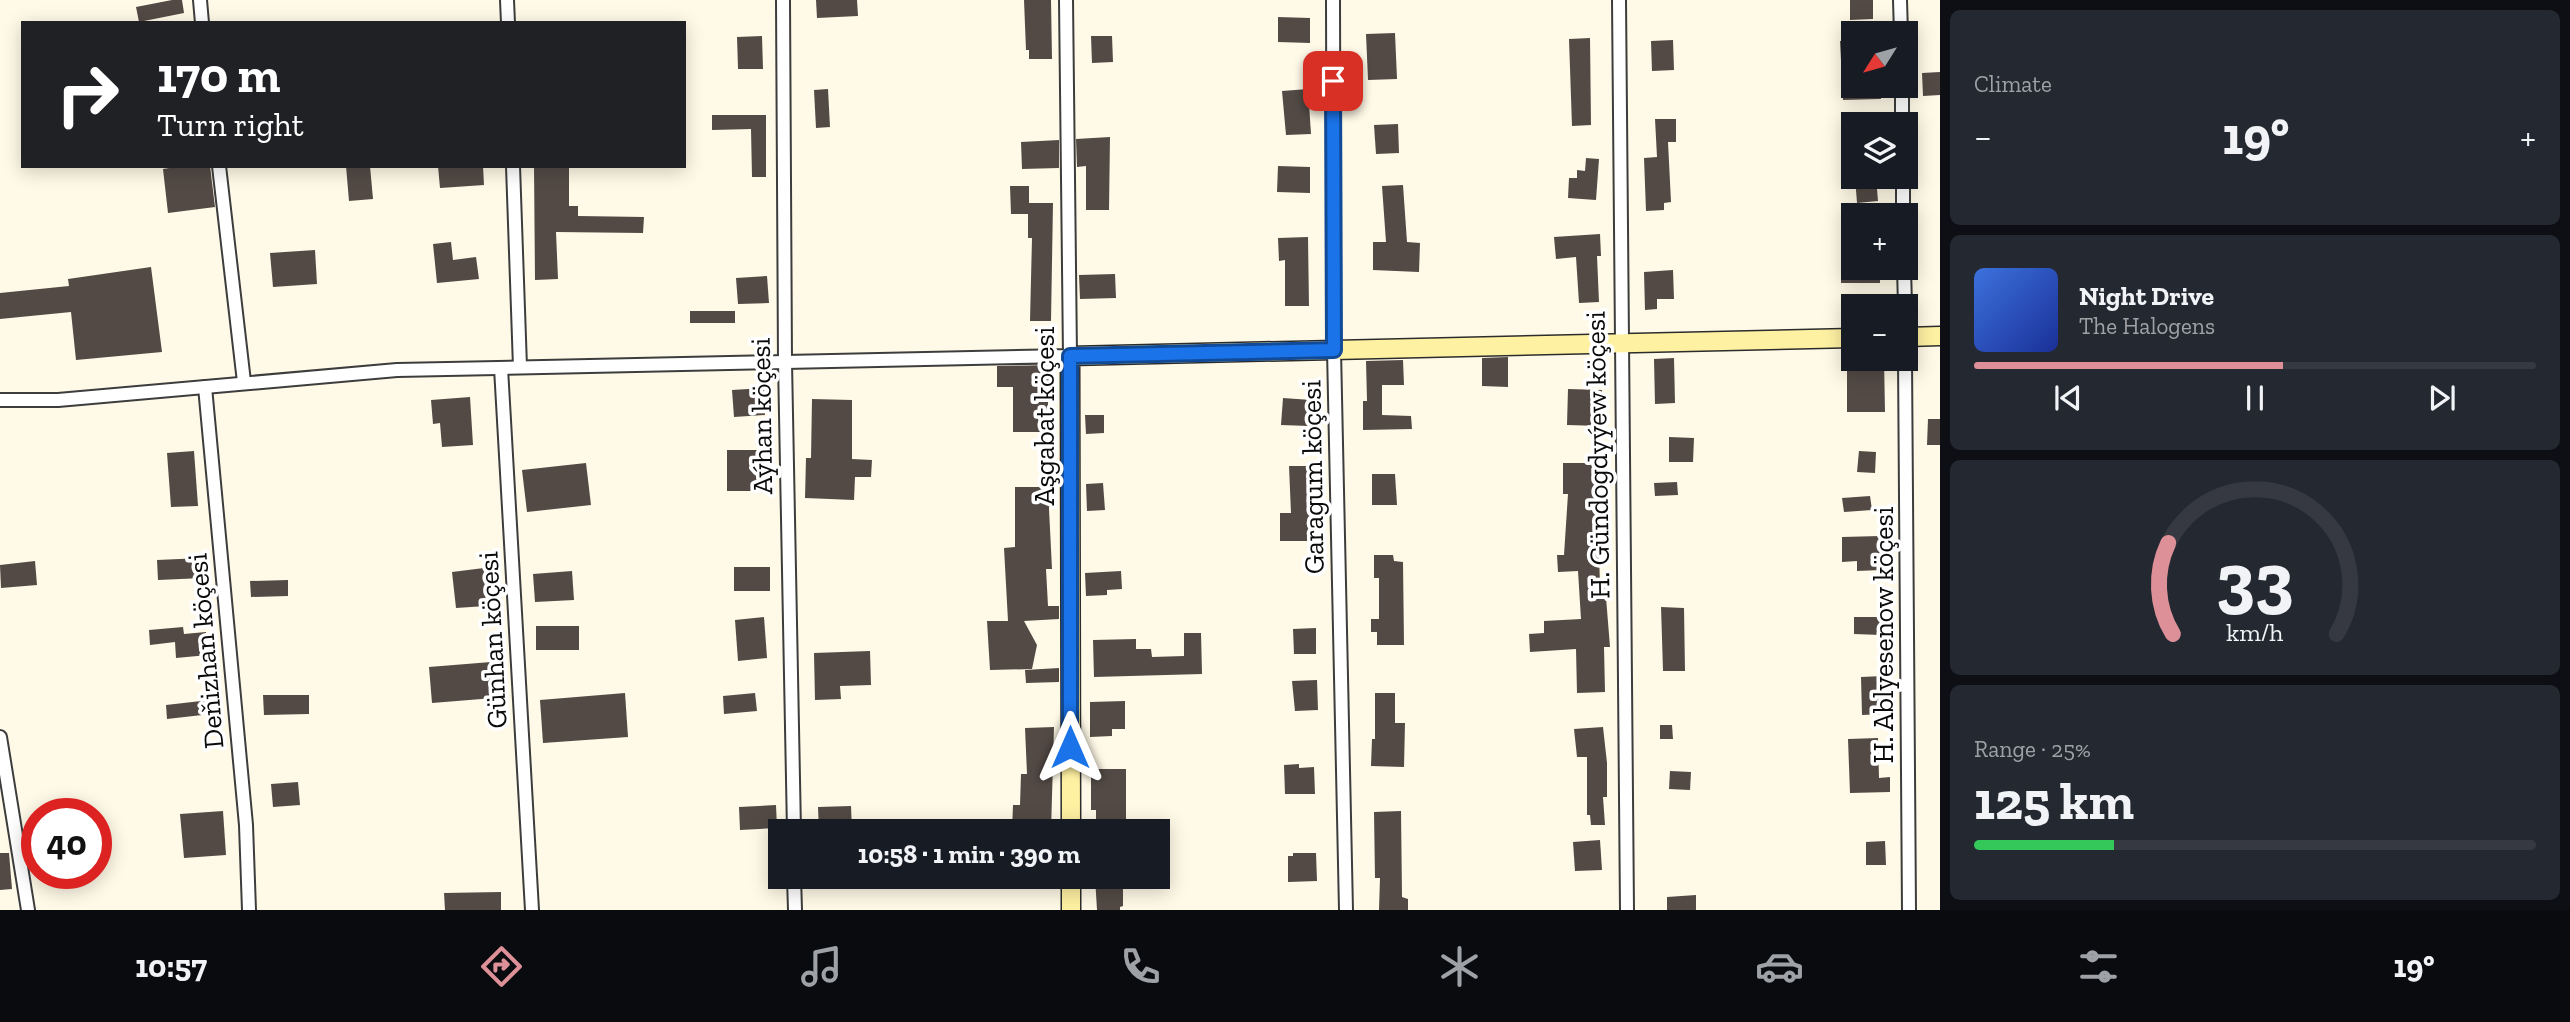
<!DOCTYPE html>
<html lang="en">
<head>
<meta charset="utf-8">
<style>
	:root { --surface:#171b24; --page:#242831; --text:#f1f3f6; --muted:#9ea1a6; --line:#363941; --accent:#dd9098 }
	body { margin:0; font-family:"Zilla Slab",serif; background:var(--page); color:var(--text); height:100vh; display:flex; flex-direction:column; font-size:26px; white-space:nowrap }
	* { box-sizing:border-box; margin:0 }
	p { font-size:23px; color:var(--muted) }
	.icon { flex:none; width:38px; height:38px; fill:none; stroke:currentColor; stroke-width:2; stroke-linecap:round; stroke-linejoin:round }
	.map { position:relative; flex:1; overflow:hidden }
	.panel { display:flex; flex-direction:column; gap:10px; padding:10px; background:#0d0f14; width:630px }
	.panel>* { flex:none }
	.top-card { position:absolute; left:21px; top:21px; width:665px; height:147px; border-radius:0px; box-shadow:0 4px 18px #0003; background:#202124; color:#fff; overflow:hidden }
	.needle { width:46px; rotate:233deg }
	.buttons { position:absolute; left:1841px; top:21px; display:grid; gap:14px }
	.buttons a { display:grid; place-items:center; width:77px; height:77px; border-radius:0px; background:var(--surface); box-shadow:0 4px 18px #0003; font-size:35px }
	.speed { position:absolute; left:21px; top:798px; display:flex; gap:14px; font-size:35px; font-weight:700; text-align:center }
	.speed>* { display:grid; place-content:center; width:91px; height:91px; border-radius:50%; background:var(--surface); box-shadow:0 4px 18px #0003; line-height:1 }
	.speed .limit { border:10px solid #d22; background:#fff; color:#111 }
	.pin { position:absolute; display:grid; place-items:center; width:60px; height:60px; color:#fff; margin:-30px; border-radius:14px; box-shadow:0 4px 10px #0006 }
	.me { position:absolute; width:77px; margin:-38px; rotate:0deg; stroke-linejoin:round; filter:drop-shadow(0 0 5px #0008) }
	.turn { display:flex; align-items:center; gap:24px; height:147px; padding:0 21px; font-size:32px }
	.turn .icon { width:91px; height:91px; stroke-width:2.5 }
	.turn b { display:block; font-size:49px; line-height:60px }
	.big { font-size:52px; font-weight:700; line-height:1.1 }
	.panel .card { flex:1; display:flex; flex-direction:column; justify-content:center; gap:10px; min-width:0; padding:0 24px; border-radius:10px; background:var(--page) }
	.panel .dial { align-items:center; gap:0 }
	.dial svg { height:182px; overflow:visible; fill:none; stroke:var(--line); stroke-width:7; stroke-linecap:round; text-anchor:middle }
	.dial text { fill:var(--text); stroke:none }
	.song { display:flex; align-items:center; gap:21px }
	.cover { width:84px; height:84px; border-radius:10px; background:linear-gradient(135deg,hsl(220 70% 55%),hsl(230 70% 35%)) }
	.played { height:7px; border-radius:4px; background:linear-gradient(90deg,var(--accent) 55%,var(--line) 55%) }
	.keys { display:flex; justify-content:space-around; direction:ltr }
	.heat { display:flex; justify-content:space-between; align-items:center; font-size:38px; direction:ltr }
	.charge { height:10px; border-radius:5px; background:linear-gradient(90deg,#34c759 25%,var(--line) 0) }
	.trip { position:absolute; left:768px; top:819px; width:402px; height:70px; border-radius:0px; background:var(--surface); box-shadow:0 4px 18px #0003; font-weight:700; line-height:70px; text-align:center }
	.dock { display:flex; height:112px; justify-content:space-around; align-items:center; background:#090b0e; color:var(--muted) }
	.dock .icon { width:49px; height:49px }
	.dock .current { color:var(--accent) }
	.dock b { font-size:32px; color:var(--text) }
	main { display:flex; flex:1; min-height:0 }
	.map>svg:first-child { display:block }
	.building { fill:#534a45 }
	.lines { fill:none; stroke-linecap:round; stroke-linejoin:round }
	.street-casing { stroke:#3d3d3d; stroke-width:16 }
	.secondary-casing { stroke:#2c2c2c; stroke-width:21 }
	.street { stroke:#fff; stroke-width:12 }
	.secondary { stroke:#fff1a2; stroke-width:18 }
	.route-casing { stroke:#114b97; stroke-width:18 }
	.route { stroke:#1a73e8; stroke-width:12 }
	.labels { text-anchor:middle; stroke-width:7; stroke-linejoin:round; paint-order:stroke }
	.street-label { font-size:28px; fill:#0a0a0a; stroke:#fff }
</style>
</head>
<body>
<main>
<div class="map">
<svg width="1940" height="910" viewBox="0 0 1940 910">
	<rect width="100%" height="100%" fill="#fff9e7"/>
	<g class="building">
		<polygon points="172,0 182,0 184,13 139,22 136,7"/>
		<polygon points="816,0 857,0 858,16 817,18"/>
		<polygon points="1024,0 1051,0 1052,59 1029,59 1029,50 1026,50"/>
		<polygon points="1850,0 1873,0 1873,19 1850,20"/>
		<polygon points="1278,17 1310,18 1310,43 1278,42"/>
		<polygon points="1395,33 1397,79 1368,80 1366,34"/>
		<polygon points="762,36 763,69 738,69 737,37"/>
		<polygon points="1091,36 1112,36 1113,62 1092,63"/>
		<polygon points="1590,38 1591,125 1572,126 1569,39"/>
		<polygon points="1673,40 1674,70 1652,71 1651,41"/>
		<polygon points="1853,40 1853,86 1880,86 1881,99 1843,100 1840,41"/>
		<polygon points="1940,72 1940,95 1923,96 1922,73"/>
		<polygon points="828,89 830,127 816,128 814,90"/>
		<polygon points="1308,89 1311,134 1286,135 1282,91"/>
		<polygon points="712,115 766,115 766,177 752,177 751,129 712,130"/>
		<polygon points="1655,119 1676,119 1676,142 1668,142 1671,202 1664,203 1664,210 1646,211 1644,158 1657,157"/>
		<polygon points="1398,124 1399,153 1376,154 1374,125"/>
		<polygon points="1110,137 1109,210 1086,210 1086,166 1077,167 1076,139"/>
		<polygon points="1059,140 1059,168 1022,169 1021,142"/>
		<polygon points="1586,158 1599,159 1596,200 1568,198 1569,178 1577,178 1577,170 1585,171"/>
		<polygon points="182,166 210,166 215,207 168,213 163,169"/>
		<polygon points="346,166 370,166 373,199 349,201"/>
		<polygon points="438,166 483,166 484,185 440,188"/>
		<polygon points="534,166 569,166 569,206 578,206 578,216 644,217 643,233 556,232 558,279 535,280"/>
		<polygon points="1278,166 1310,167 1310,193 1277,192"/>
		<polygon points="1855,177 1876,177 1878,201 1857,203"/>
		<polygon points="1403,185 1407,242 1420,243 1419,272 1373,270 1373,242 1386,242 1382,186"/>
		<polygon points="1010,186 1029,186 1029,203 1053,203 1051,321 1030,321 1032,238 1028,238 1028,214 1011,214"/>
		<polygon points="1600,234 1601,256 1597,256 1599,302 1579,303 1576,257 1556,259 1554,237"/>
		<polygon points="1308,237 1309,306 1285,306 1285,260 1279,261 1278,238"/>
		<polygon points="451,242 453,260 476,257 479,279 437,283 433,244"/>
		<polygon points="315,250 317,284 273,287 270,253"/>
		<polygon points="1841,262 1853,262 1853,268 1880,268 1880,283 1841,283"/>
		<polygon points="151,267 162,352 76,360 71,312 0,319 0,293 69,286 68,279"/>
		<polygon points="1673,270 1674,299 1657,299 1657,309 1645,310 1644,272"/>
		<polygon points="1115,274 1116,298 1080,299 1079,275"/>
		<polygon points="767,276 769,303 738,304 736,278"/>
		<rect x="690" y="311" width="45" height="12"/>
		<polygon points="1508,357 1508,387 1482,386 1482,358"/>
		<polygon points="1674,358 1675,403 1655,404 1654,359"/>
		<polygon points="1857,359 1884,359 1885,412 1847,412 1847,370 1857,370"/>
		<polygon points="1403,360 1404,385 1382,385 1382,415 1411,416 1412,429 1363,430 1363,401 1367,401 1366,361"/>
		<polygon points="1051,365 1050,388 1048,388 1048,432 1013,432 1013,387 997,387 997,366"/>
		<polygon points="764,388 765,415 734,417 732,390"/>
		<polygon points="1568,389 1602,390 1602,426 1567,425"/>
		<polygon points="470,397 473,445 442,447 440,423 433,424 431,400"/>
		<polygon points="1283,398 1311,400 1309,426 1281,425"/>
		<polygon points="812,399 852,400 852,459 872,460 871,477 855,477 854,500 805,498 806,458 811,458"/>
		<polygon points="1085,415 1104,415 1104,433 1086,434"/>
		<polygon points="1928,419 1940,419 1940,445 1927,445"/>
		<polygon points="1669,437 1694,438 1693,462 1669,462"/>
		<rect x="727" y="450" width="41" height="41"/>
		<polygon points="194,451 198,506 171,507 167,453"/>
		<polygon points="1859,451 1876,452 1875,473 1857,472"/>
		<polygon points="586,463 591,505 527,512 522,470"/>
		<polygon points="1563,463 1599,463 1595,554 1599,554 1600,585 1605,585 1610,647 1604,647 1605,692 1577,693 1576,649 1530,652 1529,634 1544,633 1544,621 1581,619 1578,571 1558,572 1557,555 1564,555 1568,494 1563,494"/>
		<polygon points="1289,466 1313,466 1311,541 1280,541 1280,513 1291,513"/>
		<polygon points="1372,474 1395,474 1397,505 1372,505"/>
		<polygon points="1677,482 1678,495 1655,496 1654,483"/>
		<polygon points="1103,483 1105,510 1087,511 1086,484"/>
		<polygon points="1015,487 1051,487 1049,509 1052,569 1046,569 1048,606 1059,606 1059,619 1024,621 1037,645 1032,669 990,670 987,621 1008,621 1004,548 1015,547"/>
		<polygon points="1870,496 1872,510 1844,512 1842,498"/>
		<polygon points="1880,536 1881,570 1857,571 1857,561 1842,562 1842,537"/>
		<polygon points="1374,555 1393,555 1394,561 1403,562 1404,645 1377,645 1377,632 1371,632 1371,619 1379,619 1379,578 1374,578"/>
		<polygon points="202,558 203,578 158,580 157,560"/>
		<polygon points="35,561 37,585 1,588 0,565"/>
		<rect x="734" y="567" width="36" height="24"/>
		<polygon points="484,568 486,606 456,608 452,572"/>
		<polygon points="572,571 574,600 535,602 533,574"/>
		<polygon points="1121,571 1122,589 1107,590 1107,595 1086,596 1085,573"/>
		<polygon points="288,580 288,596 251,597 250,581"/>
		<polygon points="1661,607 1684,608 1685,671 1663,671"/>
		<polygon points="764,617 767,658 738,661 735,620"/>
		<polygon points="1854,617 1881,617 1881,635 1854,634"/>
		<rect x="536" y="626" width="43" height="24"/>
		<polygon points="183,627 184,634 206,632 208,655 176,658 175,642 150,645 149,630"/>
		<polygon points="1316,628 1316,654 1294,654 1293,629"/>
		<polygon points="1184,633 1201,633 1202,674 1094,677 1093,640 1136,639 1136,649 1151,649 1152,657 1184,656"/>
		<polygon points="870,651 871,685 840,686 841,699 815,700 814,653"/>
		<polygon points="491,662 494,698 432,703 429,667"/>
		<polygon points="1059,668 1059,682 1026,683 1025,670"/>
		<polygon points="1883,676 1884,714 1862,715 1861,677"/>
		<polygon points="1317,680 1318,710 1295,711 1292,681"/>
		<polygon points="625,693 628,737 543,743 540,700"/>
		<polygon points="755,693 757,711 724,714 723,696"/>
		<polygon points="1375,693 1395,693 1395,723 1405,723 1404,767 1371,766 1372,739 1375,739"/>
		<polygon points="263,695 309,695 309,714 264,715"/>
		<polygon points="210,700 211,714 167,719 166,705"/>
		<polygon points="1125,701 1125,729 1112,729 1112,736 1090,737 1090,702"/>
		<polygon points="1660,725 1672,725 1673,739 1660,739"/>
		<polygon points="1054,727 1051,831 1012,831 1013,805 1020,805 1021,774 1027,774 1025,728"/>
		<polygon points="1603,727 1607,763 1607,797 1603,797 1605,825 1591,825 1590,815 1587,815 1587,757 1577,757 1574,729"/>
		<polygon points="1878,738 1879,778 1890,777 1890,792 1850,793 1848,739"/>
		<polygon points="1299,764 1299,768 1314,767 1315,794 1285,794 1284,765"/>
		<polygon points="1091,769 1126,769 1126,831 1096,831 1096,810 1091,810"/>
		<polygon points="1670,771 1691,772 1690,790 1669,789"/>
		<polygon points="298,782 300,805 273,807 271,784"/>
		<polygon points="776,805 777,828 740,830 739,807"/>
		<polygon points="851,806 852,831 819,831 818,807"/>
		<polygon points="223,811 226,855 184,858 180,814"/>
		<polygon points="1401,811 1402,897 1408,899 1408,910 1379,910 1380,878 1375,878 1374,812"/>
		<polygon points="1600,840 1602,870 1575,871 1573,842"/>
		<polygon points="1885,841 1886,865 1866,865 1866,842"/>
		<polygon points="0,853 9,853 12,889 0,890"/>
		<polygon points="1293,853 1316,853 1317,881 1288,882 1288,856 1293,856"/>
		<polygon points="1095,877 1123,877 1123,906 1120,907 1120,910 1097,910"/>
		<polygon points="501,892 501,910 445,910 444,893"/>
		<polygon points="1696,895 1696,910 1667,910 1667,897"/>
	</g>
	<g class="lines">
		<defs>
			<g id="street">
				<polyline points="200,0 202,23"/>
				<polyline points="507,0 508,23"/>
				<polyline points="783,0 785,362 794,831"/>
				<polyline points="1333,0 1334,350 1346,910"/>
				<polyline points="1619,0 1627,910"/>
				<polyline points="1900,0 1901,33"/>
				<polyline points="1902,86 1902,124"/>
				<polyline points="219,166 244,382"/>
				<polyline points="513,166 520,367"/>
				<polyline points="1903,177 1903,215"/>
				<polyline points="1904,268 1905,306"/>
				<polyline points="1905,359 1909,910"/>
				<polyline points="501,368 532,910"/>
				<polyline points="205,387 246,825 249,910"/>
				<polyline points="0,400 58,400 397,370 1070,356 1066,0"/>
				<polyline points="0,737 28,910"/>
				<polyline points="794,877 795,910"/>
			</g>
			<g id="secondary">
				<polyline points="1906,337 1940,336"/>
				<polyline points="1071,831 1070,356 1853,338"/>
				<polyline points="1071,877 1071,910"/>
			</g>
		</defs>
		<use href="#street" class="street-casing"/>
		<use href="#secondary" class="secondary-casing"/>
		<use href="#street" class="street"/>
		<use href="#secondary" class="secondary"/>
	</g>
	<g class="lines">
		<defs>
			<polyline id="route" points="1070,747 1070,356 1334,350 1333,81"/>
		</defs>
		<use href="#route" class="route-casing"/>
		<use href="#route" class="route"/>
	</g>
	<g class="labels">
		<g class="street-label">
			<text transform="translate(761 416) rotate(-91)" y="10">Aýhan köçesi</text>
			<text transform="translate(1044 416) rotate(-90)" y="10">Aşgabat köçesi</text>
			<text transform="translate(1597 455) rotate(-91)" y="10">H. Gündogdyýew köçesi</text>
			<text transform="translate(1312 477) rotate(-91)" y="10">Garagum köçesi</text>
			<text transform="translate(1883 635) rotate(-90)" y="10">H. Ablyesenow köçesi</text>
			<text transform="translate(492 640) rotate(-93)" y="10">Günhan köçesi</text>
			<text transform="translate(205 651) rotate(-95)" y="10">Deňizhan köçesi</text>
		</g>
	</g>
</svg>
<div class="buttons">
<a><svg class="needle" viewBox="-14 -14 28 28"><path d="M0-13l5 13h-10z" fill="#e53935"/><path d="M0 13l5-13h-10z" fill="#9ea1a6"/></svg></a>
<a><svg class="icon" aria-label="layers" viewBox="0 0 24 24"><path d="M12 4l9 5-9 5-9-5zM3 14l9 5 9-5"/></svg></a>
<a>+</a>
<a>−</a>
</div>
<div class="speed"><div class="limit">40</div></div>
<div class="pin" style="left:1333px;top:81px;background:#d93025"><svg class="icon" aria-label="arrive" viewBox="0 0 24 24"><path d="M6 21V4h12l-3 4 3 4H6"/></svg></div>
<svg class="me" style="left:1070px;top:747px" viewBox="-20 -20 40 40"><path d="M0-17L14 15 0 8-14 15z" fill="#1a73e8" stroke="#fff" stroke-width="4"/></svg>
<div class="trip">10:58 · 1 min · 390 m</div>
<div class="top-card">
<div class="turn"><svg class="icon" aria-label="right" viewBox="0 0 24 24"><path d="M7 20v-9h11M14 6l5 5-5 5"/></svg><div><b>170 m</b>Turn right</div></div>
</div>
</div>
<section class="panel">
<div class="card"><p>Climate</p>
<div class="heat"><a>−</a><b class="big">19°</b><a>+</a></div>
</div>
<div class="card">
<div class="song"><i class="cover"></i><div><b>Night Drive</b><p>The Halogens</p></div></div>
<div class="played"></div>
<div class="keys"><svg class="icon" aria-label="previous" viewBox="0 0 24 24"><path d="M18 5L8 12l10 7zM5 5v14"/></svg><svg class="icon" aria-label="pause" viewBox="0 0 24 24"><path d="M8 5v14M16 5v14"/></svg><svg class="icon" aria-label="next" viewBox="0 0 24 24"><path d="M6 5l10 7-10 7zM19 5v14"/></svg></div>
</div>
<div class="card dial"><svg viewBox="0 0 100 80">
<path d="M14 69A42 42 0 1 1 86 69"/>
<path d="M14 69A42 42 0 0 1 12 29" stroke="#dd9098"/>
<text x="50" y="56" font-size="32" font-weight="700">33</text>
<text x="50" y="72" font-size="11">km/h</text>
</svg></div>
<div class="card"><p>Range · 25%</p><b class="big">125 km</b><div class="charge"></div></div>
</section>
</main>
<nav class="dock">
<b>10:57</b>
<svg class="icon current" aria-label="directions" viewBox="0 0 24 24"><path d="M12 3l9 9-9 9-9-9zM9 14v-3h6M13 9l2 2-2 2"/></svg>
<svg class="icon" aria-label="music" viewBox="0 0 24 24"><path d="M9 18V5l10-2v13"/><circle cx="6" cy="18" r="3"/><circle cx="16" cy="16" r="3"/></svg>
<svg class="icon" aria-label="phone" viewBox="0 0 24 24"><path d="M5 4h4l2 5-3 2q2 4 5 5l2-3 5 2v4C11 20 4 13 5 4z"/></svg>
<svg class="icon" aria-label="climate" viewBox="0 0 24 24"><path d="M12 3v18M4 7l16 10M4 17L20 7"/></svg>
<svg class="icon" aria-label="car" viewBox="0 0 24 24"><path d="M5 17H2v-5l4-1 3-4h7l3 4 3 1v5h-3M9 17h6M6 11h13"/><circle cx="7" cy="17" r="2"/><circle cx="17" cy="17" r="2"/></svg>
<svg class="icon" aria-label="filters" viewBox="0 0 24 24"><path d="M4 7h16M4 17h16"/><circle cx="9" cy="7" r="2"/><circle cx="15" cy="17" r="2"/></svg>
<b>19°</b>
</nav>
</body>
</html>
